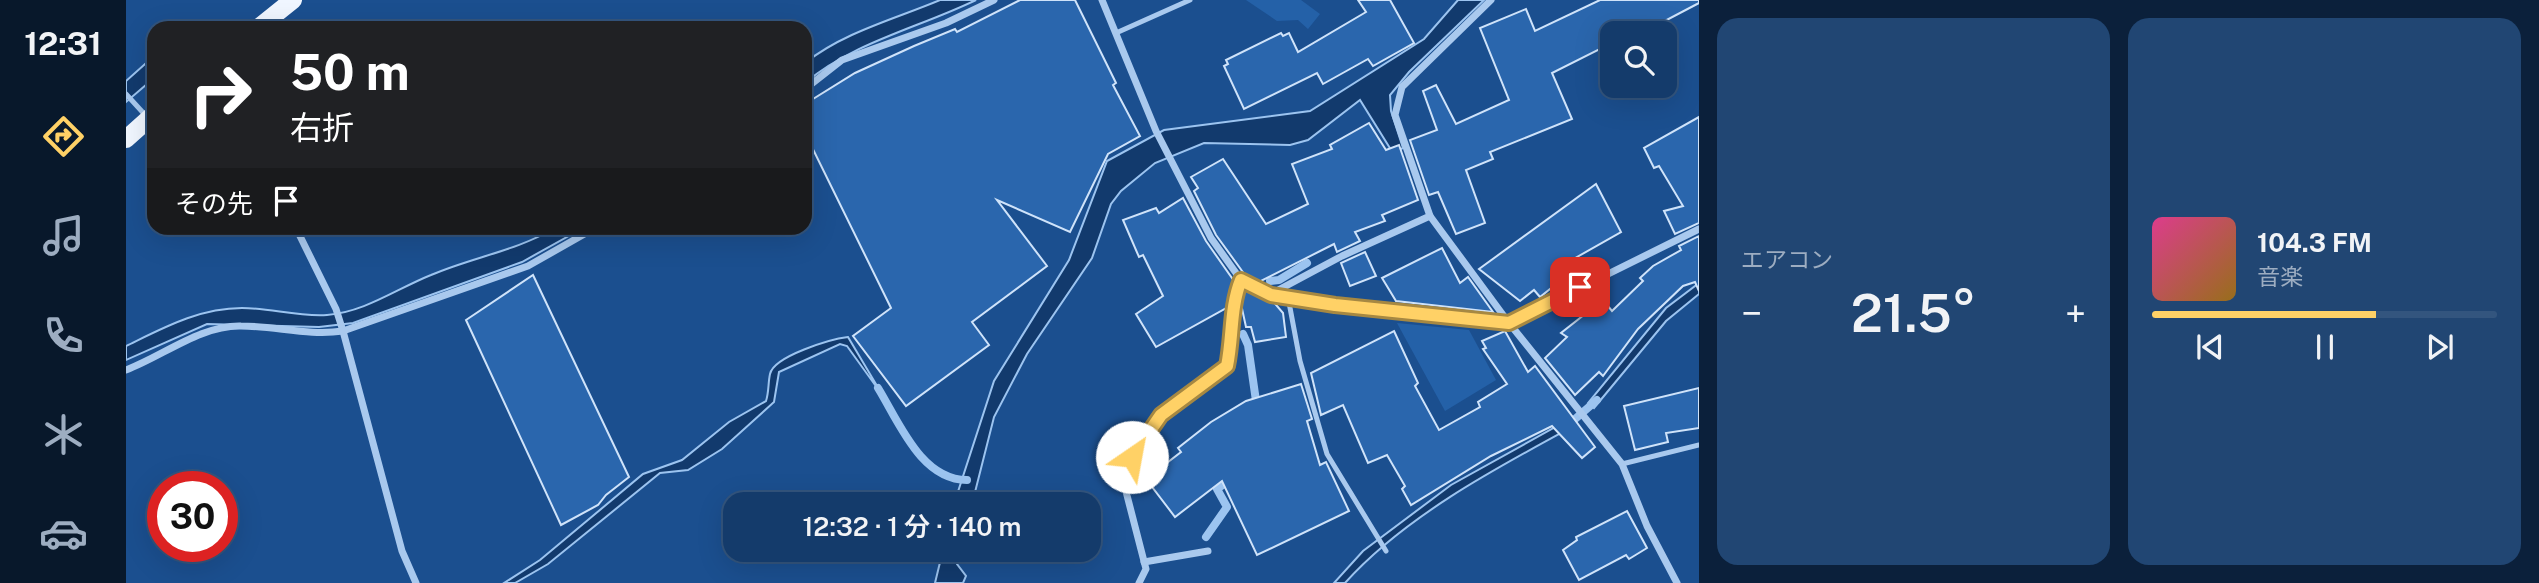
<!DOCTYPE html>
<html lang="ja">
<head>
<meta charset="utf-8">
<style>
	:root { --surface:#143b6b; --page:#214673; --text:#f1f3f6; --muted:#9dadc1; --line:#33557e; --accent:#ffd166 }
	body { margin:0; font-family:"Public Sans","Noto Sans JP",sans-serif; background:var(--page); color:var(--text); height:100vh; display:flex; flex-direction:column; font-size:26px; white-space:nowrap }
	* { box-sizing:border-box; margin:0 }
	p { font-size:23px; color:var(--muted) }
	.icon { flex:none; width:38px; height:38px; fill:none; stroke:currentColor; stroke-width:2; stroke-linecap:round; stroke-linejoin:round }
	.map { position:relative; flex:1; overflow:hidden }
	.panel { display:flex; flex-direction:column; gap:18px; padding:18px; background:#0b203b; width:840px }
	.panel>* { flex:none }
	.top-card { position:absolute; left:21px; top:21px; width:665px; height:214px; border-radius:21px; box-shadow:0 7px 28px #0002,0 0 0 2px var(--line); background:#202124; color:#fff; overflow:hidden }
	.tools { position:absolute; left:1474px; top:21px; display:grid; gap:14px }
	.tools a { display:grid; place-items:center; width:77px; height:77px; border-radius:14px; background:var(--surface); box-shadow:0 7px 28px #0002,0 0 0 2px var(--line); font-size:35px }
	.speed { position:absolute; left:21px; top:471px; display:flex; gap:14px; font-size:35px; font-weight:700; text-align:center }
	.speed>* { display:grid; place-content:center; width:91px; height:91px; border-radius:50%; background:var(--surface); box-shadow:0 7px 28px #0002,0 0 0 2px var(--line); line-height:1 }
	.speed .limit { border:10px solid #d22; background:#fff; color:#111 }
	.pin { position:absolute; display:grid; place-items:center; width:60px; height:60px; color:#fff; margin:-30px; border-radius:14px; box-shadow:0 4px 10px #0006 }
	.me { position:absolute; width:77px; margin:-38px; rotate:33deg; stroke-linejoin:round; filter:drop-shadow(0 0 5px #0008) }
	.turn { display:flex; align-items:center; gap:24px; height:147px; padding:0 28px; font-size:32px }
	.turn .icon { width:91px; height:91px; stroke-width:2.5 }
	.turn b { display:block; font-size:49px; line-height:60px }
	.then { display:flex; align-items:center; height:66px; padding:0 28px; background:#0003; gap:14px; font-size:26px }
	.big { font-size:52px; font-weight:600; line-height:1.1 }
	.panel .widget { flex:1; display:flex; flex-direction:column; justify-content:center; gap:10px; min-width:0; padding:0 24px; border-radius:21px; background:var(--page) }
	.song { display:flex; align-items:center; gap:21px }
	.cover { width:84px; height:84px; border-radius:10px; background:linear-gradient(135deg,hsl(330 70% 55%),hsl(40 70% 35%)) }
	.played { height:7px; border-radius:4px; background:linear-gradient(90deg,var(--accent) 65%,var(--line) 65%) }
	.keys { display:flex; justify-content:space-around; direction:ltr }
	.heat { display:flex; justify-content:space-between; align-items:center; font-size:38px; direction:ltr }
	.panel .tiles { flex:1; display:grid; gap:18px; grid-template-columns:repeat(2,1fr) }
	.trip { position:absolute; left:597px; top:492px; width:378px; height:70px; border-radius:21px; background:var(--surface); box-shadow:0 7px 28px #0002,0 0 0 2px var(--line); font-weight:600; line-height:70px; text-align:center }
	main { display:flex; flex:1; min-height:0 }
	.tab-bar { display:flex; flex-direction:column; width:126px; justify-content:space-around; align-items:center; background:#08182b; color:var(--muted) }
	.tab-bar .icon { width:49px; height:49px }
	.tab-bar .on { color:var(--accent) }
	.tab-bar b { font-size:32px; color:var(--text) }
	.map>svg:first-child { display:block }
	.green { fill:#2461a8 }
	.water { fill:#123a6d; stroke:#9cc4f0; stroke-width:2 }
	.lines { fill:none; stroke-linecap:round; stroke-linejoin:round }
	.stream { stroke:#9cc4f0; stroke-width:8 }
	.building { fill:#2a66ad; stroke:#cfe3fa; stroke-width:2 }
	.lane { stroke:#a9c9ee; stroke-width:5 }
	.street { stroke:#a9c9ee; stroke-width:7 }
	.primary { stroke:#f0f6ff; stroke-width:18 }
	.route-casing { stroke:#a68842; stroke-width:18 }
	.route { stroke:#ffd166; stroke-width:12 }
</style>
</head>
<body>
<main>
<nav class="tab-bar">
<b>12:31</b>
<svg class="icon on" aria-label="directions" viewBox="0 0 24 24"><path d="M12 3l9 9-9 9-9-9zM9 14v-3h6M13 9l2 2-2 2"/></svg>
<svg class="icon" aria-label="music" viewBox="0 0 24 24"><path d="M9 18V5l10-2v13"/><circle cx="6" cy="18" r="3"/><circle cx="16" cy="16" r="3"/></svg>
<svg class="icon" aria-label="phone" viewBox="0 0 24 24"><path d="M5 4h4l2 5-3 2q2 4 5 5l2-3 5 2v4C11 20 4 13 5 4z"/></svg>
<svg class="icon" aria-label="climate" viewBox="0 0 24 24"><path d="M12 3v18M4 7l16 10M4 17L20 7"/></svg>
<svg class="icon" aria-label="car" viewBox="0 0 24 24"><path d="M5 17H2v-5l4-1 3-4h7l3 4 3 1v5h-3M9 17h6M6 11h13"/><circle cx="7" cy="17" r="2"/><circle cx="17" cy="17" r="2"/></svg>
</nav>
<div class="map">
<svg width="1573" height="583" viewBox="0 0 1573 583">
	<rect width="100%" height="100%" fill="#1b4f8f"/>
	<g class="green">
		<polygon points="1120,0 1175,0 1194,14 1182,29 1172,20 1151,21"/>
		<polygon points="1271,323 1343,330 1370,380 1319,411"/>
	</g>
	<g class="water">
		<path d="M814 0H850C792 28 728 42 679 83V63C718 32 769 19 814 0Z"/>
		<polygon points="1332,0 1358,0 1283,72 1264,95 1265,111 1277,148 1267,153 1234,100 1182,140 1164,145 1078,143 1029,163 995,191 985,204 966,258 901,354 868,417 846,504 828,504 868,381 943,260 981,161 1038,130 1184,111 1298,39"/>
		<polygon points="28,56 28,78 0,102 0,81"/>
		<path d="M429 228H457L396 262 227 323 193 327 81 324 0 360V346C37 328 73 308 116 308 144 308 172 317 201 315 239 312 270 289 305 275 347 257 390 251 429 228Z"/>
		<polygon points="1573,283 1573,294 1540,321 1468,408 1462,403 1540,308"/>
		<path d="M722 337 757 396 721 346 714 344 653 372 648 402 596 449 562 470 534 473 422 564 389 583H378L414 560 517 474 556 460 603 422 640 401C643 392 642 383 644 374 648 356 705 339 722 337Z"/>
		<path d="M1442 420 1448 426C1370 468 1278 517 1219 583H1208L1237 551 1325 485Z"/>
		<polygon points="817,550 835,550 831,564 840,576 837,583 809,583"/>
	</g>
	<g class="lines">
		<g class="stream">
			<polyline points="1144,281 1153,280 1181,263"/>
			<polyline points="1117,334 1122,345 1131,408"/>
			<path d="M752 388C773 422 795 480 841 480"/>
			<polyline points="1441,426 1471,400"/>
			<polyline points="1080,537 1101,507 1091,489 1104,480"/>
		</g>
	</g>
	<g class="building">
		<polygon points="894,0 949,0 990,83 987,85 1014,136 982,154 944,232 871,200 921,266 846,322 863,345 780,406 727,336 765,308 679,133 679,104 729,73 788,46 829,29 831,32"/>
		<polygon points="1232,0 1264,0 1288,43 1247,66 1242,59 1197,84 1191,73 1118,109 1098,66 1102,64 1100,60 1155,33 1157,36 1163,33 1172,52 1240,12"/>
		<polygon points="1474,0 1573,0 1573,3 1516,33 1486,33 1486,43 1426,73 1446,119 1364,152 1367,159 1340,170 1359,223 1330,234 1312,192 1303,195 1284,140 1311,130 1297,91 1310,85 1330,124 1383,100 1354,28 1400,9 1409,31"/>
		<polygon points="1573,117 1573,223 1549,234 1538,211 1557,206 1533,166 1528,168 1518,148"/>
		<polygon points="1243,123 1260,150 1273,145 1292,200 1256,215 1259,221 1229,232 1234,241 1211,252 1208,244 1133,282 1119,275 1090,235 1068,191 1072,188 1065,177 1097,159 1140,224 1182,204 1166,164 1206,149 1204,145"/>
		<polygon points="1470,184 1495,232 1444,261 1450,268 1414,297 1408,290 1394,301 1353,269"/>
		<polygon points="1057,198 1080,241 1108,281 1102,307 1030,347 1010,314 1037,296 1017,255 1013,257 997,220 1030,208 1033,213"/>
		<polygon points="1573,236 1573,291 1569,282 1557,286 1512,329 1477,376 1473,372 1449,395 1419,358 1441,337 1435,333 1477,300 1486,311 1517,281 1514,278 1527,266 1555,250 1553,246"/>
		<polygon points="1316,248 1334,283 1342,277 1367,312 1270,301 1256,278"/>
		<polygon points="1239,252 1250,276 1224,286 1215,263"/>
		<polygon points="407,275 503,477 480,495 472,505 435,525 340,320"/>
		<polygon points="1119,288 1146,300 1157,313 1160,337 1129,342 1125,327 1120,327 1115,304"/>
		<polygon points="1268,331 1292,383 1289,386 1313,430 1354,407 1352,402 1381,384 1357,349 1360,348 1356,341 1379,331 1402,372 1409,366 1469,447 1456,458 1426,426 1365,456 1285,505 1276,489 1279,486 1261,455 1242,463 1217,405 1195,415 1185,373"/>
		<polygon points="1175,384 1186,419 1181,421 1194,465 1200,462 1223,511 1131,555 1096,481 1049,517 1020,479 1055,452 1052,448 1085,422 1120,401"/>
		<polygon points="1573,388 1573,428 1540,433 1542,442 1509,450 1498,406"/>
		<polygon points="1501,511 1521,548 1503,559 1500,555 1453,580 1437,550 1451,540 1450,537"/>
	</g>
	<g class="lines">
		<g class="lane">
			<polyline points="990,33 1064,0"/>
			<polyline points="0,94 21,117"/>
			<polyline points="1162,297 1174,361 1201,454 1260,551"/>
			<polyline points="1496,464 1573,445"/>
		</g>
		<g class="street">
			<polyline points="976,0 1030,131 1085,238 1115,280 1145,294 1280,314 1383,323 1573,229"/>
			<polyline points="679,89 716,60 820,23 868,0"/>
			<polyline points="1304,216 1383,323 1496,464 1521,526 1551,583"/>
			<polyline points="170,228 210,309 217,331 276,551 290,583"/>
			<polyline points="1145,294 1216,256 1304,216 1269,115 1276,87 1365,0"/>
			<path d="M0 370C37 356 75 325 115 326 150 326 182 336 217 331L402 266 469 228"/>
			<polyline points="1018,562 1082,551"/>
			<path d="M1013 583 1020 569 996 476 1016 439 1035 415 1101 366C1107 337 1104 307 1115 280"/>
		</g>
		<g class="primary">
			<polyline points="132,28 167,0"/>
			<polyline points="0,139 28,114"/>
		</g>
	</g>
	<g class="lines">
		<defs>
			<path id="route" d="M1006 457 1035 415 1101 366C1107 337 1104 307 1115 280L1145 295 1209 305 1383 323 1454 287"/>
		</defs>
		<use href="#route" class="route-casing"/>
		<use href="#route" class="route"/>
	</g>
</svg>
<div class="tools">
<a><svg class="icon" aria-label="search" viewBox="0 0 24 24"><circle cx="10" cy="10" r="6"/><path d="M15 15l6 6"/></svg></a>
</div>
<div class="speed"><div class="limit">30</div></div>
<div class="pin" style="left:1454px;top:287px;background:#d93025"><svg class="icon" aria-label="arrive" viewBox="0 0 24 24"><path d="M6 21V4h12l-3 4 3 4H6"/></svg></div>
<svg class="me" style="left:1006px;top:457px" viewBox="-20 -20 40 40"><circle r="19" fill="#fff"/><path d="M0-13L10 11 0 6-10 11z" fill="#ffd166"/></svg>
<div class="trip">12:32 · 1 分 · 140 m</div>
<div class="top-card">
<div class="turn"><svg class="icon" aria-label="right" viewBox="0 0 24 24"><path d="M7 20v-9h11M14 6l5 5-5 5"/></svg><div><b>50 m</b>右折</div></div>
<div class="then">その先<svg class="icon" aria-label="arrive" viewBox="0 0 24 24"><path d="M6 21V4h12l-3 4 3 4H6"/></svg></div>
</div>
</div>
<section class="panel">
<div class="tiles">
<div class="widget"><p>エアコン</p>
<div class="heat"><a>−</a><b class="big">21.5°</b><a>+</a></div>
</div>
<div class="widget">
<div class="song"><i class="cover"></i><div><b>104.3 FM</b><p>音楽</p></div></div>
<div class="played"></div>
<div class="keys"><svg class="icon" aria-label="previous" viewBox="0 0 24 24"><path d="M18 5L8 12l10 7zM5 5v14"/></svg><svg class="icon" aria-label="pause" viewBox="0 0 24 24"><path d="M8 5v14M16 5v14"/></svg><svg class="icon" aria-label="next" viewBox="0 0 24 24"><path d="M6 5l10 7-10 7zM19 5v14"/></svg></div>
</div>
</div>
</section>
</main>
</body>
</html>
